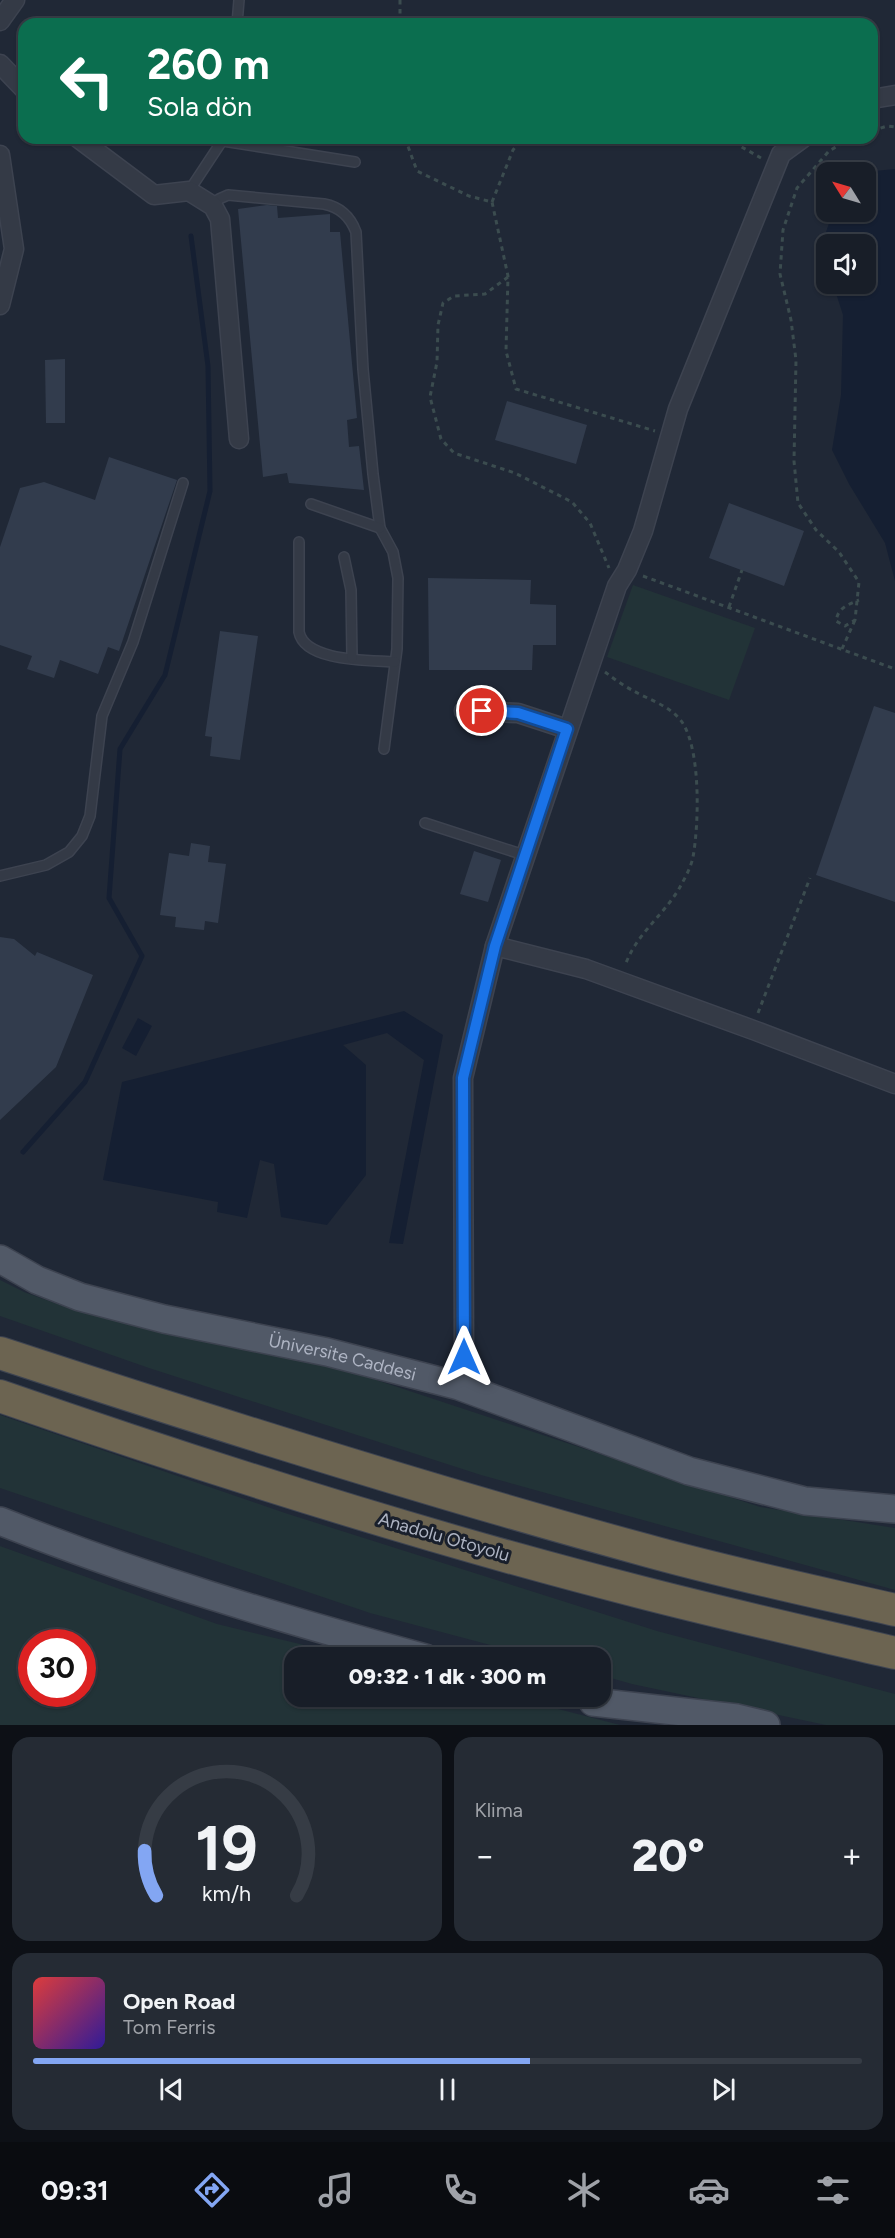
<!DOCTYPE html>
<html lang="tr">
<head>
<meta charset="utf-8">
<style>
	:root { --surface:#181e28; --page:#252b34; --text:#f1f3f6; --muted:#9fa2a8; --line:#363c45; --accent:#83a6f3 }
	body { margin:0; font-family:Figtree,sans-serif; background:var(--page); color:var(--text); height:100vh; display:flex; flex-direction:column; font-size:22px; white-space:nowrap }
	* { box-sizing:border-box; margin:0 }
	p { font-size:20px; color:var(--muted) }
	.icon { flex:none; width:33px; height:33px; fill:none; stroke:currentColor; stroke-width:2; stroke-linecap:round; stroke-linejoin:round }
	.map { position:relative; height:1725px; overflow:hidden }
	.sheet { display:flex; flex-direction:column; gap:12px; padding:12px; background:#0d1016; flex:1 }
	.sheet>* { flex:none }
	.banner { position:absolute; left:18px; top:18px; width:860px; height:126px; border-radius:18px; box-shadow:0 2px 4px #0004,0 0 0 2px var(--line); background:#0b6e4f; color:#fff; overflow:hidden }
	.needle { width:39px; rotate:307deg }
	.fabs { position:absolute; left:816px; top:162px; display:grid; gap:12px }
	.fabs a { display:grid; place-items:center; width:60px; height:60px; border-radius:12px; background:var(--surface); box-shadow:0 2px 4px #0004,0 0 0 2px var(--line); font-size:30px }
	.speed { position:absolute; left:18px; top:1629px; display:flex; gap:12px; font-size:30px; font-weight:700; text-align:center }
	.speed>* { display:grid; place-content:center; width:78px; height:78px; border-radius:50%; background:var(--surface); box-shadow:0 2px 4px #0004,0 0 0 2px var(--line); line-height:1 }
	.speed .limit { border:9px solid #d22; background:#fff; color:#111 }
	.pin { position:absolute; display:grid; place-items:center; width:51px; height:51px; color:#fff; margin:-26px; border:3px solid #fff; border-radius:50%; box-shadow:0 2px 6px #0007 }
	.me { position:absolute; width:66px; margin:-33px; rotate:0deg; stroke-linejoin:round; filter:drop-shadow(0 0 4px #0008) }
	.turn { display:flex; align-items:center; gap:21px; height:126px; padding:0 30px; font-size:27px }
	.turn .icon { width:78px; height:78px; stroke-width:2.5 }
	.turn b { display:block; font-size:42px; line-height:51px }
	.big { font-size:45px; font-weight:800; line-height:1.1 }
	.sheet .tile { flex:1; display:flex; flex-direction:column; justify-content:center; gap:9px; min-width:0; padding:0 21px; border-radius:18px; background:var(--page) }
	.sheet .dial { align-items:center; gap:0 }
	.dial svg { height:156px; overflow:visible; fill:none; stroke:var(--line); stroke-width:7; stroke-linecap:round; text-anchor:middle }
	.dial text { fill:var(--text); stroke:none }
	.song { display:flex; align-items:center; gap:18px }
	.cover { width:72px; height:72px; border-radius:9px; background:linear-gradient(135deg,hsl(0 70% 55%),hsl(250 70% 35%)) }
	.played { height:6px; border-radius:3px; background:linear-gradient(90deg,var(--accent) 60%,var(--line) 60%) }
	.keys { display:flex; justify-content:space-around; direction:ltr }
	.heat { display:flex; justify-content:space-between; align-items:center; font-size:33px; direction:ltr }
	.sheet .tiles { flex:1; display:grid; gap:12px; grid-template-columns:1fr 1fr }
	.tile:last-child { grid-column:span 2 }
	.trip { position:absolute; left:284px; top:1647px; width:327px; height:60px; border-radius:18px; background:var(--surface); box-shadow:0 2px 4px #0004,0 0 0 2px var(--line); font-weight:800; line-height:60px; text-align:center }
	.dock { display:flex; height:96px; justify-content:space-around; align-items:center; background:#0a0c10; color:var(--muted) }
	.dock .icon { width:42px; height:42px }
	.dock .current { color:var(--accent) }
	.dock b { font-size:27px; color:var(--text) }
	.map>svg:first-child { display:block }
	.green { fill:#223337; fill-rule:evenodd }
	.water { fill:#151f32 }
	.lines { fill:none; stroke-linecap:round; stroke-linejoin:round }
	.stream { stroke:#151f32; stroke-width:5 }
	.building { fill:#323c4d }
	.service-casing { stroke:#3d4350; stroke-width:12 }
	.minor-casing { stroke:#3d4350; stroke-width:21 }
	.primary-casing { stroke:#3d4350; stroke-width:30 }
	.motorway-casing { stroke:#3e4451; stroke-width:34 }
	.path { stroke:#3b4c4f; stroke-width:3; stroke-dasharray:4.5 4.5; stroke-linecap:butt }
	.service { stroke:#343a46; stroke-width:9 }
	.minor { stroke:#343a46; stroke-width:18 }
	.primary { stroke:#515967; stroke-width:27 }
	.motorway { stroke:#6c6451; stroke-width:32 }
	.route-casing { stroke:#114b97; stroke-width:15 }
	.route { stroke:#1a73e8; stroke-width:10 }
	.labels { text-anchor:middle; stroke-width:6; stroke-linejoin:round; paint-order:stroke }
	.street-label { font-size:18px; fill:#aeb4c3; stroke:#191f2b }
</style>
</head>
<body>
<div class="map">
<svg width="895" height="1725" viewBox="0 0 895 1725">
	<rect width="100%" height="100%" fill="#202836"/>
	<g class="green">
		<polygon points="633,585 755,628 729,700 607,657"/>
		<polygon points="0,1280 24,1292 74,1310 346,1370 760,1507 895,1528 895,1590 481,1475 149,1368 0,1316"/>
		<polygon points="0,1415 285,1513 657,1631 895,1694 895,1725 826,1725 632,1684 600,1675 600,1658 535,1657 370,1613 0,1488"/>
		<path d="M0 1546 217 1624 354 1657 294 1658V1696L512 1697 620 1725H0ZM32 1642H82V1694H32Z"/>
	</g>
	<g class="water">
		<polygon points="895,169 895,581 885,543 849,484 832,450 841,395 843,315 833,284 866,284 866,244 826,244 826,264 821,246 833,212 866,212 866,176 874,171"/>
		<polygon points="404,1011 443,1035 403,1244 389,1243 424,1060 387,1033 343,1045 366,1065 366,1175 327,1225 281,1217 274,1164 260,1160 247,1218 217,1212 218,1202 103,1180 122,1082"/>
		<polygon points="138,1018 152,1026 136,1056 122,1048"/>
	</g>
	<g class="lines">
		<polyline class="stream" points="23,1152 85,1082 142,956 109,898 120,749 165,675 210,491 208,366 191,236"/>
	</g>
	<g class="building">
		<polygon points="267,205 277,206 278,218 330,214 330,232 340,232 357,418 347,420 349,447 359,446 364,490 289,483 287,473 263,477 238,209"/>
		<polygon points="65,359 65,423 46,423 45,360"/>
		<polygon points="507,401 587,425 576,464 495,440"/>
		<polygon points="109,457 177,480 119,651 108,647 98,674 60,660 54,678 27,669 32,656 0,645 0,547 20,488 44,482 95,500"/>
		<polygon points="729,503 804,531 784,586 709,558"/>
		<polygon points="428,578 531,580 530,604 556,605 556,645 533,645 532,670 429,670"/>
		<polygon points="220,631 258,636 240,760 210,756 212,737 205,736"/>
		<polygon points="874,706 895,713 895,902 816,875"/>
		<polygon points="191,843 210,846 208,862 226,864 218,923 205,921 204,930 175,927 176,917 160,915 169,853 189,856"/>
		<polygon points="474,851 501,860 488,902 460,894"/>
		<polygon points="0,937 14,939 35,956 37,952 93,975 56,1067 0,1120"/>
	</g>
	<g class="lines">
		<defs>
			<g id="service">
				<polyline points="237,24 239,0"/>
				<polyline points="223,141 355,162"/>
				<polyline points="189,191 224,138"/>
				<path d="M213 206 219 199 228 195 324 204C340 207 350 216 356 232L363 369 373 474 380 528 393 552 398 578 397 649 384 749"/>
				<polyline points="311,504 380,528"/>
				<path d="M299 542V632C305 662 370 660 395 662"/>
				<polyline points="344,557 351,590 352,658"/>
				<polyline points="425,823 524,855"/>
				<polyline points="0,876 46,865 69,852 82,836 90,816 102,716 133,642 183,483"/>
			</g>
			<g id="minor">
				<polyline points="0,21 15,0"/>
				<polyline points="0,64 24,89"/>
				<polyline points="872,99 895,95"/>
				<polyline points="78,138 154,195 189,191 213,206 220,219 239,439"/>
				<polyline points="0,155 14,249 0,305"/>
				<polyline points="464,711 518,713 567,729"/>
				<polyline points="495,946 617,586 627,570 643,531 678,409 781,154 803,138"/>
				<polyline points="464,1357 463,1078 495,946 586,969 756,1031 895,1084"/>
			</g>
			<g id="primary">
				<path id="s1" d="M0 1259 37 1280 80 1297 164 1319 327 1352 459 1386 689 1471 805 1501 895 1509"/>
				<path d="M0 1521C138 1576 282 1619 425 1658"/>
				<polyline points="593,1702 737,1718 766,1725"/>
			</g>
			<g id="motorway">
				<path d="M0 1353C213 1423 428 1491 645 1550 727 1573 812 1591 895 1610"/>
				<path d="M0 1396C210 1469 424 1537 640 1592 725 1614 810 1633 895 1653"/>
			</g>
		</defs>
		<use href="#service" class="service-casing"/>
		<use href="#minor" class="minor-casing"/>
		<use href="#primary" class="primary-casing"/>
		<use href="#motorway" class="motorway-casing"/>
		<g class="path">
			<polyline points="400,0 400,24"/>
			<polyline points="872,131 887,126 895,127"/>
			<polyline points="405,138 417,171 469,196 492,202 508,276 506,351 516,389 655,431"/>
			<polyline points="726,138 761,158"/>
			<path d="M851 138 829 151 797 188 783 230 780 274 791 320 796 360 794 461 798 503 816 530 839 552 859 582 855 620 845 626 836 621C838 608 847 605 859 600"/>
			<polyline points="492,202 513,150 522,138"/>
			<polyline points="508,277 485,294 454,296 443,303 438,325 437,362 430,397 441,439 454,453 515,473 572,502 590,523 609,568"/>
			<polyline points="643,576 895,669"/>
			<polyline points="729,607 742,570"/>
			<polyline points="842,649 855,620"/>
			<path d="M605 672C613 678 622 685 632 690 647 699 671 706 682 722 701 750 699 824 693 857 691 867 685 878 680 887 665 914 635 935 625 966"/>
			<polyline points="758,1013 810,878"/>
		</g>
		<use href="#service" class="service"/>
		<use href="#minor" class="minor"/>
		<use href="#primary" class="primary"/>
		<use href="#motorway" class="motorway"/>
	</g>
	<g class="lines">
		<defs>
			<polyline id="route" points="464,1357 463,1078 495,946 567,729 518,713 482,711"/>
		</defs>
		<use href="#route" class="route-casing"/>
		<use href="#route" class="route"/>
	</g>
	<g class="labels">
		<g class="street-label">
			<text dy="6" stroke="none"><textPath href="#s1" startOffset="358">Üniversite Caddesi</textPath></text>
			<text transform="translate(444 1537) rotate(16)" y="6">Anadolu Otoyolu</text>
		</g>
	</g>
</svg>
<div class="fabs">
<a><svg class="needle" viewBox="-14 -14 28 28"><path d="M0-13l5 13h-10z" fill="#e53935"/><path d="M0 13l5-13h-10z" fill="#9fa2a8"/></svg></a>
<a><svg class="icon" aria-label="sound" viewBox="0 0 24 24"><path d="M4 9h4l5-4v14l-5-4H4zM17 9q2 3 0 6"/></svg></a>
</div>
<div class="speed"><div class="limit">30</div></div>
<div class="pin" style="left:482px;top:711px;background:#d93025"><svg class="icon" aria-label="arrive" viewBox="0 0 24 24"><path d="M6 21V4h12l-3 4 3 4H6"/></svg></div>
<svg class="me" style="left:464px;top:1357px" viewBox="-20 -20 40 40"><path d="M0-17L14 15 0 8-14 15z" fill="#1a73e8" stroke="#fff" stroke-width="4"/></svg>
<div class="trip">09:32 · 1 dk · 300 m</div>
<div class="banner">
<div class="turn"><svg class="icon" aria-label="left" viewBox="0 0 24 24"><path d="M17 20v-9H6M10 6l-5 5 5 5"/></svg><div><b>260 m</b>Sola dön</div></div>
</div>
</div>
<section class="sheet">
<div class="tiles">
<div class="tile dial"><svg viewBox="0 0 100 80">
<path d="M14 69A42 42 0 1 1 86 69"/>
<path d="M14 69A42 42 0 0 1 8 46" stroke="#83a6f3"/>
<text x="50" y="56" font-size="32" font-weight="700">19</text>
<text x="50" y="72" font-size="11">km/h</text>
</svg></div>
<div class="tile"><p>Klima</p>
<div class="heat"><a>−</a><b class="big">20°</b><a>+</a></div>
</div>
<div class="tile">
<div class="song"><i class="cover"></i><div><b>Open Road</b><p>Tom Ferris</p></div></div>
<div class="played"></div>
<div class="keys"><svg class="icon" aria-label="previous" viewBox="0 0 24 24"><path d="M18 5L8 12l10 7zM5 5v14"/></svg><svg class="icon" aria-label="pause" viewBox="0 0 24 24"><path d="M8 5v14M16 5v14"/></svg><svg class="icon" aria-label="next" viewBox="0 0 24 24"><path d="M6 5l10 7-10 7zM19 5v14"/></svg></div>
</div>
</div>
</section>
<nav class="dock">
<b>09:31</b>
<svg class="icon current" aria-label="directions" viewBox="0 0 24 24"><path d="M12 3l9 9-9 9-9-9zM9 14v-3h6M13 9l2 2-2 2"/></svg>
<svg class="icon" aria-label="music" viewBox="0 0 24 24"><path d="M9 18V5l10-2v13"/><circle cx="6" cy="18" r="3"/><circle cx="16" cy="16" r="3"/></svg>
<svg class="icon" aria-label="phone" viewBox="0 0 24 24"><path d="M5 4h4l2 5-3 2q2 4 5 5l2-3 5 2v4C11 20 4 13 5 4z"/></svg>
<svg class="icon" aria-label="climate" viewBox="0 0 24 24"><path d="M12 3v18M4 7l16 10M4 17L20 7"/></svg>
<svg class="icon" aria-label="car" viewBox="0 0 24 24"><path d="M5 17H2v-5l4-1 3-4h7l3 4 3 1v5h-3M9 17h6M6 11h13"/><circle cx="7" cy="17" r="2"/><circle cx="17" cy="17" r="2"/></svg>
<svg class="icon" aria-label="filters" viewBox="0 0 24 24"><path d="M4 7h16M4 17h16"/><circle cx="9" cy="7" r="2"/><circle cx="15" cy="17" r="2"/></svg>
</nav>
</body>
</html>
